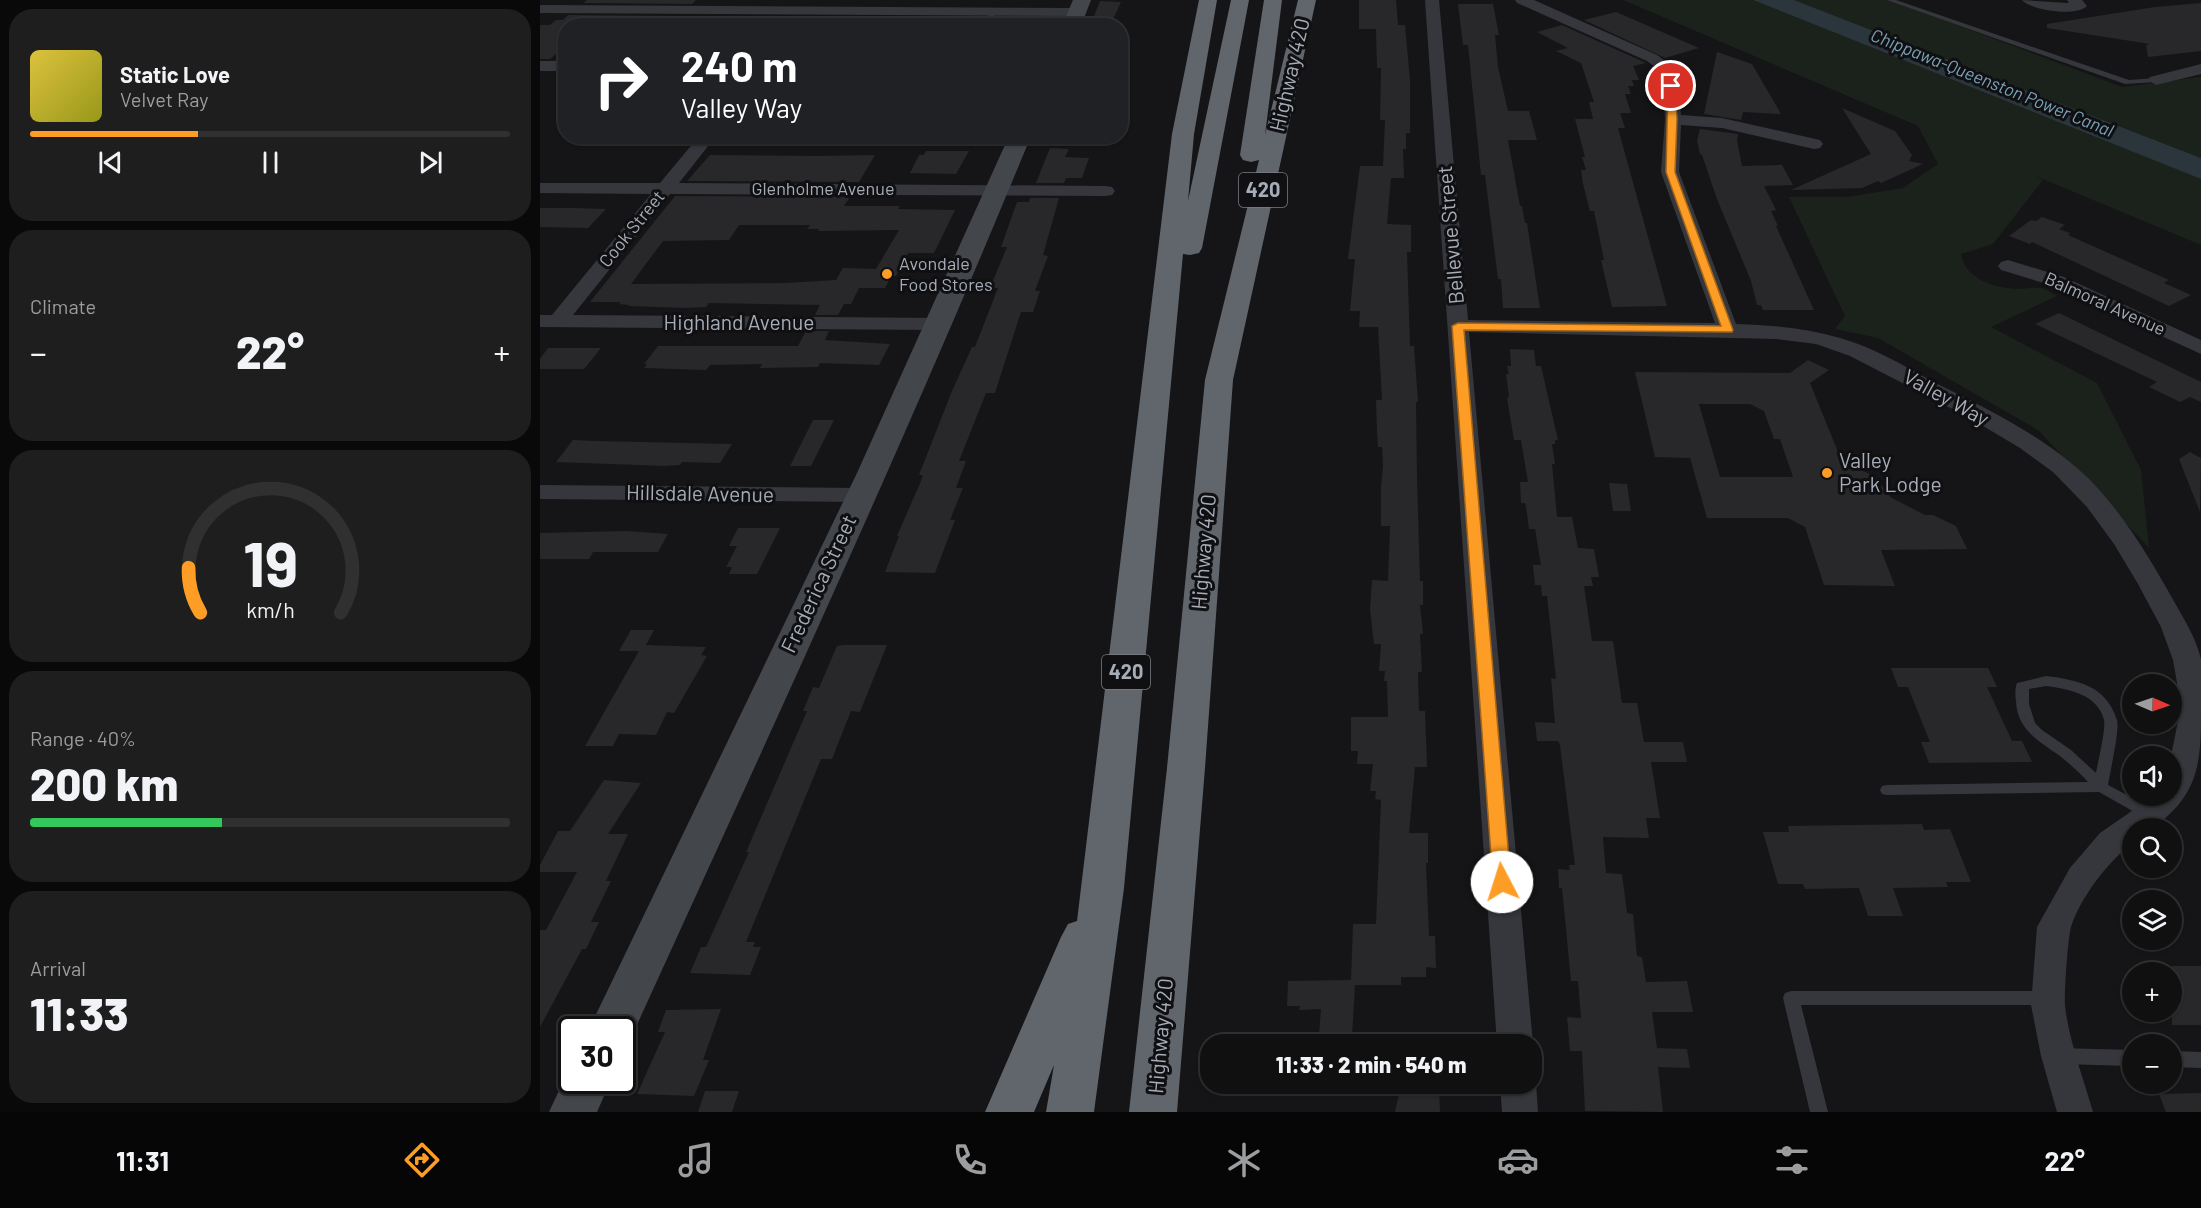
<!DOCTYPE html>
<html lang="en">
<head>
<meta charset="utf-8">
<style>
	:root { --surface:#101011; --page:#1e1e1f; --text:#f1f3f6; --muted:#9c9d9f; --line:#303031; --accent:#fe9d25 }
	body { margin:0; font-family:Barlow,sans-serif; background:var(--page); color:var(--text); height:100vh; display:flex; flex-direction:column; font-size:22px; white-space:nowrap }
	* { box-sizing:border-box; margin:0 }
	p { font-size:20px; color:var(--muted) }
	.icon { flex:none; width:33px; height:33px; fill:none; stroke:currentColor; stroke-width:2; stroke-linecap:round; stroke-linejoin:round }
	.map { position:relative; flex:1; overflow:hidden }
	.details { display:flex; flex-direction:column; gap:9px; padding:9px; background:#090909; width:540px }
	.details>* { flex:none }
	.hud { position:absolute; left:18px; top:18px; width:570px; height:126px; border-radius:24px; box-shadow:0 2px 4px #0004,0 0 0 2px var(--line); background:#202124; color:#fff; overflow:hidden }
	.needle { width:39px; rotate:92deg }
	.buttons { position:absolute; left:1582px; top:674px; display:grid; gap:12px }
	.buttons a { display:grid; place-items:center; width:60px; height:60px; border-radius:50%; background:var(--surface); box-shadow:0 2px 4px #0004,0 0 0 2px var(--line); font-size:30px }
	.speed { position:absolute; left:18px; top:1016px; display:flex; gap:12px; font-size:30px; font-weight:700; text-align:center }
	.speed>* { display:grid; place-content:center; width:78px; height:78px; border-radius:50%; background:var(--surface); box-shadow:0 2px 4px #0004,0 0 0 2px var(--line); line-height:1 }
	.speed .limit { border:3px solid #111; border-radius:9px; background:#fff; color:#111 }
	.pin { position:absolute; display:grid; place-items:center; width:51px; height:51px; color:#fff; margin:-26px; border:3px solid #fff; border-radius:50%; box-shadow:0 2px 6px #0007 }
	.me { position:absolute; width:66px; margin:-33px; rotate:355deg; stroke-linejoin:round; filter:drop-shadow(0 0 4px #0008) }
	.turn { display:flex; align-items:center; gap:21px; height:126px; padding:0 24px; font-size:27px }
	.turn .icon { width:78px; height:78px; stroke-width:2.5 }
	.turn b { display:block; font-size:42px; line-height:51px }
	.big { font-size:45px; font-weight:800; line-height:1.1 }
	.details .widget { flex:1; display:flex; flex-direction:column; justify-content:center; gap:9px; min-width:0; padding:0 21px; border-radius:24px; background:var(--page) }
	.details .dial { align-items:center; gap:0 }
	.dial svg { height:156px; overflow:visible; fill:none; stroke:var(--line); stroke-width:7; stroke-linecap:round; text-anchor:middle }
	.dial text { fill:var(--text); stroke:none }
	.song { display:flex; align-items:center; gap:18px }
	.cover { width:72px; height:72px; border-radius:9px; background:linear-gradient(135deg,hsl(50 70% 55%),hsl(60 70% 35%)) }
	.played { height:6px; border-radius:3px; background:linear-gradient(90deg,var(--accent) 35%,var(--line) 35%) }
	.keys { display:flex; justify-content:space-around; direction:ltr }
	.heat { display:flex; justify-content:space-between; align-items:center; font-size:33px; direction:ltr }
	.charge { height:9px; border-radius:4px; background:linear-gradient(90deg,#34c759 40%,var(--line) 0) }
	.trip { position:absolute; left:660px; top:1034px; width:342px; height:60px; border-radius:24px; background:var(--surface); box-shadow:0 2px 4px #0004,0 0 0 2px var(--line); font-weight:800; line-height:60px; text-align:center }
	.menu { display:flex; height:96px; justify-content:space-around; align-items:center; background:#060607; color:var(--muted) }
	.menu .icon { width:42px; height:42px }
	.menu .selected { color:var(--accent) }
	.menu b { font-size:27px; color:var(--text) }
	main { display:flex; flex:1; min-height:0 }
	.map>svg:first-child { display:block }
	.green { fill:#1a221b }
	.water { fill:#2a363c }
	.building { fill:#28282b; fill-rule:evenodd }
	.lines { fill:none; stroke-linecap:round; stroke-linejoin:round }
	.lane { fill:#35373c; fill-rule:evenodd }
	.street { fill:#35373c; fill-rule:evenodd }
	.secondary { fill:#43474c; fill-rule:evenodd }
	.highway { fill:#61666d; fill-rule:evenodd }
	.route { fill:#fe9d25; stroke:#a56618; stroke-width:1.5 }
	.poi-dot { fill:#fe9d25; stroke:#101012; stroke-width:2 }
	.labels { text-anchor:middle; stroke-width:6; stroke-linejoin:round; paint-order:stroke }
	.far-water-label { font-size:18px; font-style:italic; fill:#7aa1b6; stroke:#101012 }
	.far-street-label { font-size:18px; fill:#a6adb8; stroke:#101012 }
	.far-poi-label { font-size:18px; fill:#a6adb8; stroke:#101012; text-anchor:start }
	.shield { fill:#101012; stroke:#797e86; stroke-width:1.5 }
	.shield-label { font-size:20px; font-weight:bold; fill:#a6adb8 }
	.street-label { font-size:21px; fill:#a6adb8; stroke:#101012 }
	.poi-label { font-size:21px; fill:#a6adb8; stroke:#101012; text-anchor:start }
</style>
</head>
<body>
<main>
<section class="details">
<div class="widget">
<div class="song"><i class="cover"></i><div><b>Static Love</b><p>Velvet Ray</p></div></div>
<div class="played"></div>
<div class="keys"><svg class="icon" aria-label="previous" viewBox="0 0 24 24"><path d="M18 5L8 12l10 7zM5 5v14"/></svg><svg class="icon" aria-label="pause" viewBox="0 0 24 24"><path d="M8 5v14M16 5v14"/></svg><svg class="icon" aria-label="next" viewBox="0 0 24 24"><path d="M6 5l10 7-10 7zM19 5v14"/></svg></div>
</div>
<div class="widget"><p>Climate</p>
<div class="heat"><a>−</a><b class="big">22°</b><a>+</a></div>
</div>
<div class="widget dial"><svg viewBox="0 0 100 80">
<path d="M14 69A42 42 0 1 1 86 69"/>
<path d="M14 69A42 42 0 0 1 8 46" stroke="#fe9d25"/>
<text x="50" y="56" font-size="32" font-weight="700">19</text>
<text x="50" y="72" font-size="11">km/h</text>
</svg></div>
<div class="widget"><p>Range · 40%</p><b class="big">200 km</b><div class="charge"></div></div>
<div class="widget"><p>Arrival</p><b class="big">11:33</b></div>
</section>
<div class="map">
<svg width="1661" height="1112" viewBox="0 0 1661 1112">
	<rect width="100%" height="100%" fill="#151517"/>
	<g class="green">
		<path d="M1083 0H1213L1661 179V245L1491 174 1503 180 1453 244 1421 254C1425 279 1453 287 1476 289 1484 289 1492 287 1500 288 1505 288 1512 293 1517 296L1451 327 1557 383 1601 470 1609 548 1498 430 1338 338 1295 329 1305 316 1249 197H1307L1363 188 1398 164 1378 126Z"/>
		<polygon points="1254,0 1351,0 1582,87 1661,77 1661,158"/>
	</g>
	<polygon class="water" points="1213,0 1254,0 1661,158 1661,179"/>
	<g class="building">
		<polygon points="47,0 156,0 152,4 43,3"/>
		<polygon points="819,0 856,0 858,25 865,25 870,80 870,133 866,133 866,149 863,149 864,178 851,178 847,224 871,225 871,252 867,252 869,315 870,346 874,346 878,402 876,402 877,480 880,581 883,581 883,605 880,605 883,634 880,634 882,672 878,672 879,711 885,711 887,767 875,767 869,833 888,833 888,863 886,863 889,936 895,936 896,968 886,967 886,977 861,977 861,985 815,985 812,1036 779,1035 781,1009 759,1010 760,1006 747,1006 748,981 811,980 813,924 836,924 841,800 835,799 836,791 830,791 833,764 817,764 818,751 811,751 811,717 848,717 847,681 844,681 845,671 839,671 841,644 834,644 830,609 832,580 848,581 850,526 841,526 841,487 843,466 842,447 838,447 837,432 836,400 842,400 838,327 819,327 820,311 810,311 815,259 808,259 820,166 843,166 845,120 840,120 841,68 837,68 836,29 819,29"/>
		<polygon points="560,1 581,2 570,26 550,26"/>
		<polygon points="1661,3 1661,51 1608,57 1606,45 1610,44 1507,28 1507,24 1615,7"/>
		<polygon points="918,4 953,4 959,35 955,35 958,67 968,111 989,111 997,140 968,140 980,206 982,206 985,223 987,223 1000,308 963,308 961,279 958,279 945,175 941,175 928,45 923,45"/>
		<polygon points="1076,12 1159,48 1125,58 1044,20"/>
		<polygon points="28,15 139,16 128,26 26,26 26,45 10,59 0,59 0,25 10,25 16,20 23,20"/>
		<polygon points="1022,25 1106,63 1093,66 1099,80 1092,80 1094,86 1088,86 1091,94 1085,94 1091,113 1080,113 1085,128 1078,128 1127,306 1072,307 1061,260 1064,260 1054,211 1050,211 1043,184 1041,170 1046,170 1042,157 1045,157 1035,119 1053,119 1049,102 1054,102 1041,63 1016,51 1028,48 997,32"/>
		<polygon points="1177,52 1212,64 1241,114 1203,112 1201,120 1164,114"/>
		<polygon points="1302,108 1355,131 1372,155 1369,161 1383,164 1341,183 1338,181 1322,188 1251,190 1331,154"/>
		<polygon points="1160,129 1198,134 1197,141 1202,166 1242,165 1253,185 1224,186 1236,210 1231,211 1238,226 1236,226 1274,310 1223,310 1221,305 1217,305 1211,281 1177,199 1162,155 1160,154 1157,141"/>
		<polygon points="510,148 529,149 525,157 549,158 542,178 526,178 524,183 496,183"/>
		<polygon points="386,151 429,151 416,174 370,173 379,155 384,155"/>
		<polygon points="170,155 277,156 335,155 319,182 147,181"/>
		<path d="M135 196 310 197 304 206H360L358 209 415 210 394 253H368L356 276H351L345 288H319L311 304H304L298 315H275L280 305 169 303 166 307 145 308 88 306 89 305 79 304 81 302H50ZM199 225H270L267 229H279L278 231 359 230 336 269 303 268 296 280 245 283 91 284 123 241 189 240Z"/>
		<polygon points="490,198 519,198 503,255 508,256 495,291 500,291 493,312 481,312 455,393 446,393 419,461 426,461 416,488 423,488 410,520 415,520 395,573 345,572 359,536 357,536 381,481 383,475 379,475 412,391 432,347 435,347 458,288 452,288 455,283 452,283 467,247 461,247 477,202 489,202"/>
		<polygon points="0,208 33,208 66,209 48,228 0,227"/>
		<polygon points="1502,217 1525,225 1519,229 1530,233 1528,235 1629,280 1624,283 1651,295 1629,306 1492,242 1490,244 1469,236 1491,220 1496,221"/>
		<polygon points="1519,313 1661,382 1661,402 1650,397 1640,402 1609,387 1617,382 1495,324"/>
		<polygon points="266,331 289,331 285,340 350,344 339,365 280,363 278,367 220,368 222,364 170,365 166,370 104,368 107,364 104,364 118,346 258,346"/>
		<polygon points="8,348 61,348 44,369 0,369 0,359"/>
		<polygon points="970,349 994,350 996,366 1001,366 1018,440 1015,440 1015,444 1012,444 1015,464 1012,464 1017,517 1032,517 1038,548 1054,549 1059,577 1051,577 1053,586 1044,586 1052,641 1073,641 1082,703 1097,703 1104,742 1143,742 1147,762 1111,762 1120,818 1106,818 1109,838 1063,837 1066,873 1082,874 1087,913 1093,914 1097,956 1102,957 1106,982 1147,981 1153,1012 1112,1012 1117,1048 1147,1049 1150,1068 1118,1067 1123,1112 1045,1111 1042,1051 1030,1051 1027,1017 1041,1018 1038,981 1031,981 1022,888 1019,888 1018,869 1030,870 1029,865 1035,865 1020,745 1018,741 997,741 995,722 1015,723 1011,678 1016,679 1007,596 1002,596 1001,585 995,585 993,565 1001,565 995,529 989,529 986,506 985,503 981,503 980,482 988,482 981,440 974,440 967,398 969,397 966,374 969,374 967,366 971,366"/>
		<path d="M1268 360 1289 370 1270 383 1305 469H1319L1334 476 1338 485 1347 489 1350 497 1385 515H1393L1416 526 1427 549 1341 550 1355 586 1284 585 1265 527 1248 518H1167L1150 458 1115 457 1095 372 1250 373ZM1159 404H1210L1224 411 1234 439H1240L1253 477H1180Z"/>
		<polygon points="273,420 294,420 271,466 250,466"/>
		<polygon points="33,440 56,441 192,444 180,463 142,462 140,465 125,466 16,462"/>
		<polygon points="1650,452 1661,458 1660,512 1639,459"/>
		<polygon points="1069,483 1087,484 1091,511 1073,511"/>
		<polygon points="198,528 240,528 217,574 189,574 192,567 186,567 197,546 189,546"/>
		<polygon points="87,531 128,534 118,552 53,552 49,559 0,559 0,533"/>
		<polygon points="91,630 114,630 106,645 166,647 161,655 167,656 134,713 127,712 116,735 79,734 73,746 45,746 99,651 79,651"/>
		<polygon points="303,645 347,645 320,712 311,711 292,759 281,759 206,942 215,942 213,947 221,947 210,975 150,973 161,947 166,947 209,852 206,852 267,711 263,711 273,687 279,688 297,646"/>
		<polygon points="1351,668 1448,668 1457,687 1447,687 1472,741 1482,741 1492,762 1389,763 1381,742 1390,742 1368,687 1358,687"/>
		<polygon points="64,780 101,783 68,834 88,834 66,881 71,881 51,922 59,922 46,949 42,949 0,1027 0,930 6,930 37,872 0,872 0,865 18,831 30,831"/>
		<polygon points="1382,824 1384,830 1410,829 1431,882 1406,882 1408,887 1353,888 1363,916 1328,916 1319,888 1265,889 1263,884 1238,884 1223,832 1249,832 1248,826"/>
		<rect x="1632" y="966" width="29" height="59"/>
		<polygon points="181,1009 163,1060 169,1060 154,1096 97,1094 125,1032 118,1032 126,1010"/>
		<polygon points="899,1088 900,1112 855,1112 860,1089"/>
		<polygon points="165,1091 199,1091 192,1112 158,1112"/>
		<polygon points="1661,1093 1661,1112 1626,1112 1619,1094"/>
	</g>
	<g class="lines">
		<g class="lane">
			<polygon points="1347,0 1356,0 1589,80 1616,78 1620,80 1616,82 1585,84"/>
			<polygon points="451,10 456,11 449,26 442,26"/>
			<path d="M1506 676C1537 680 1566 685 1577 720 1580 729 1570 772 1568 785L1615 810 1617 814 1615 818 1610 820 1605 818 1559 792 1347 795 1342 794 1340 790 1342 786 1347 785 1548 782C1539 772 1530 764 1520 756 1499 741 1477 730 1476 701 1475 695 1475 688 1477 683ZM1506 686C1528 689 1558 694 1564 720 1566 729 1558 762 1556 773L1531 750 1502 730 1495 723 1489 704V689Z"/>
			<polygon points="1251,991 1508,991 1514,993 1516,998 1514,1003 1508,1005 1261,1005 1288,1112 1270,1112 1243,998 1245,993"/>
			<polygon points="1519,1048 1593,1050 1593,1066 1519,1064 1513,1061 1511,1056 1513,1051"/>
			<polygon points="1632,1051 1661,1052 1661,1068 1632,1067"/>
		</g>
		<g class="street">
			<path d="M885 0H899L928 320 1175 323 1121 172 1125 119 1122 72 1107 61 977 3 975 0H994L1117 55 1138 70 1141 115 1182 118 1280 140 1283 144 1280 148 1274 149 1182 128 1141 125 1139 172 1196 324C1231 325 1266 328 1300 338 1332 347 1361 364 1390 380 1445 408 1503 435 1548 478 1580 510 1605 550 1627 589 1639 611 1655 634 1661 659 1661 675 1661 696 1661 713 1661 765 1658 795 1613 828H1593V843C1569 860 1540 898 1531 927 1528 937 1524 993 1525 1005 1528 1038 1544 1080 1553 1112H1517L1501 1056 1491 1005 1497 927 1530 868 1560 833 1599 806 1609 795H1632L1631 756 1640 711 1639 694 1633 660 1621 627 1598 584 1574 544 1547 507 1513 472 1480 448 1428 417 1310 356 1276 344 1237 339 929 332 993 1044 992 1047V1044H957Z"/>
			<path d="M1482 0 1527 3H1529L1527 0H1542L1547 6C1536 17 1492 11 1482 0Z"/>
			<polygon points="0,5 537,8 544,12 537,16 0,13"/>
			<rect x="0" y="61" width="26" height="10"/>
			<polygon points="1661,64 1661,74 1616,85 1608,80 1610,77"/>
			<polygon points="159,136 176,136 139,183 566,186 572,187 575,191 572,195 566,196 130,194 33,315 398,318 405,320 408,324 405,328 398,330 0,327 0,315 12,315 111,194 0,193 0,183 120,183"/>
			<polygon points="1468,260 1524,277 1661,340 1661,354 1510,285 1461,270 1458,266 1461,262"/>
			<polygon points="0,485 320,488 329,490 332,495 329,500 320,502 0,499"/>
			<polygon points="992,1073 996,1083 998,1112 962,1112 960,1083 992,1083"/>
		</g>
		<g class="secondary">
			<polygon points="533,0 551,0 541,26 522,26"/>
			<path d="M469 136H491C367 438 230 733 95 1029L88 1043 82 1045V1029H49L317 473Z"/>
			<polygon points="31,1065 32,1080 71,1080 57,1112 9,1112"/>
		</g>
		<g class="highway">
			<polygon points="659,0 677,0 654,134 648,201 691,0 709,0 662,248 659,253 650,255 643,254 584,888 554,1112 506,1112 514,1065 494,1112 445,1112 521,937 528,924 537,921 632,134"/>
			<polygon points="724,0 742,0 725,135 758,0 776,0 693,380 665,768 637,1112 589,1112 627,768 665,380 719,160 711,162 703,160 700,155"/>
		</g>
	</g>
	<polygon class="route" points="1128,84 1135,86 1137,119 1135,172 1193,330 1192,332 924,330 971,882 968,887 962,889 956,887 953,882 912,326 918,323 1181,326 1126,172"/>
	<g class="poi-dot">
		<circle cx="347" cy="274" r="6"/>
		<circle cx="1287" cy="473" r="6"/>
	</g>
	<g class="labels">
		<g class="far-water-label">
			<text transform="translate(1452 83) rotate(22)" y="6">Chippawa-Queenston Power Canal</text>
		</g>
		<g class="far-street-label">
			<text x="283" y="195">Glenholme Avenue</text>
			<text transform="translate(92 229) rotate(-51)" y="6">Cook Street</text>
			<text transform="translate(1565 304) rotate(24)" y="6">Balmoral Avenue</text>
		</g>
		<g class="far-poi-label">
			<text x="359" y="270">Avondale<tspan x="359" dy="21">Food Stores</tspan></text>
		</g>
		<g class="shield">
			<rect x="699" y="173" width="48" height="34" rx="4.5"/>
			<rect x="562" y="655" width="48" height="34" rx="4.5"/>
		</g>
		<g class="shield-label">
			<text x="723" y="197">420</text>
			<text x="586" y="679">420</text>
		</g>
		<g class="street-label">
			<text transform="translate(750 75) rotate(-77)" y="7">Highway 420</text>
			<text transform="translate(911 235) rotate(-95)" y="7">Bellevue Street</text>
			<text x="199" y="330">Highland Avenue</text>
			<text transform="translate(1406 398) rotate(29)" y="7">Valley Way</text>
			<text transform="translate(160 494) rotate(1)" y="7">Hillsdale Avenue</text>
			<text transform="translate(664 552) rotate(-85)" y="7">Highway 420</text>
			<text transform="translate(279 584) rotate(-65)" y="7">Frederica Street</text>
			<text transform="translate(621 1036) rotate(-85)" y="7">Highway 420</text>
		</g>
		<g class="poi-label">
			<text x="1299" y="468">Valley<tspan x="1299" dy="24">Park Lodge</tspan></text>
		</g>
	</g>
</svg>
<div class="buttons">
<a><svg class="needle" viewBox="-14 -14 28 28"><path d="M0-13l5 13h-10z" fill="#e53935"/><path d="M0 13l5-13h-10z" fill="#9c9d9f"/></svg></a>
<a><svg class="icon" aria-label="sound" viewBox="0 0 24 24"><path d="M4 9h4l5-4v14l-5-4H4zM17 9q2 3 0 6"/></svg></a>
<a><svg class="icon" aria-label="search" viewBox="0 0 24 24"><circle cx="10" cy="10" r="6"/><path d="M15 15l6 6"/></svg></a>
<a><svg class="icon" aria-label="layers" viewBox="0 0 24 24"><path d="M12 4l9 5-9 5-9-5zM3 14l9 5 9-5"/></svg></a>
<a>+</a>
<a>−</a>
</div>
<div class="speed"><div class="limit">30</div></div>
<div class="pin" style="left:1131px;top:86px;background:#d93025"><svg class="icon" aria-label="arrive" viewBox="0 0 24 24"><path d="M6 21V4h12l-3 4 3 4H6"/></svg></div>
<svg class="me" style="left:962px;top:882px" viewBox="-20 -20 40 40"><circle r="19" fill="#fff"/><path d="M0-13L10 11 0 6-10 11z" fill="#fe9d25"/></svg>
<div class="trip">11:33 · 2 min · 540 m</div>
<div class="hud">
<div class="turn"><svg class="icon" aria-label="right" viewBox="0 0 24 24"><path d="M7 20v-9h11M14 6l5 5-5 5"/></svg><div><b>240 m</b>Valley Way</div></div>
</div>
</div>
</main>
<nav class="menu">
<b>11:31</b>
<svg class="icon selected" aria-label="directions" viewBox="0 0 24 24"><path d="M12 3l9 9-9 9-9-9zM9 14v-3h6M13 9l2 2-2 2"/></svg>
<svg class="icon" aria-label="music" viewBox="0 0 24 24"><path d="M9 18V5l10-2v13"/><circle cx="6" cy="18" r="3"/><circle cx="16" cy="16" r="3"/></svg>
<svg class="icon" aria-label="phone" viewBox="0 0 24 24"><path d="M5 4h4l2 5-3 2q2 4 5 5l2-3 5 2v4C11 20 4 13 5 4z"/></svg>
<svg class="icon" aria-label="climate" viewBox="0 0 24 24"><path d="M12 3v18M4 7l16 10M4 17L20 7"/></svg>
<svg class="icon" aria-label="car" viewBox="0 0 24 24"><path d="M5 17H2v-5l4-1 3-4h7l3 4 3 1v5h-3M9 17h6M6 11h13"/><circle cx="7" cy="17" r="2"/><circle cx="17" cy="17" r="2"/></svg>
<svg class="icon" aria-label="filters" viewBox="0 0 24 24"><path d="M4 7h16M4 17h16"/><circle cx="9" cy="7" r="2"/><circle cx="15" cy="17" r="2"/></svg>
<b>22°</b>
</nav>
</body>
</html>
